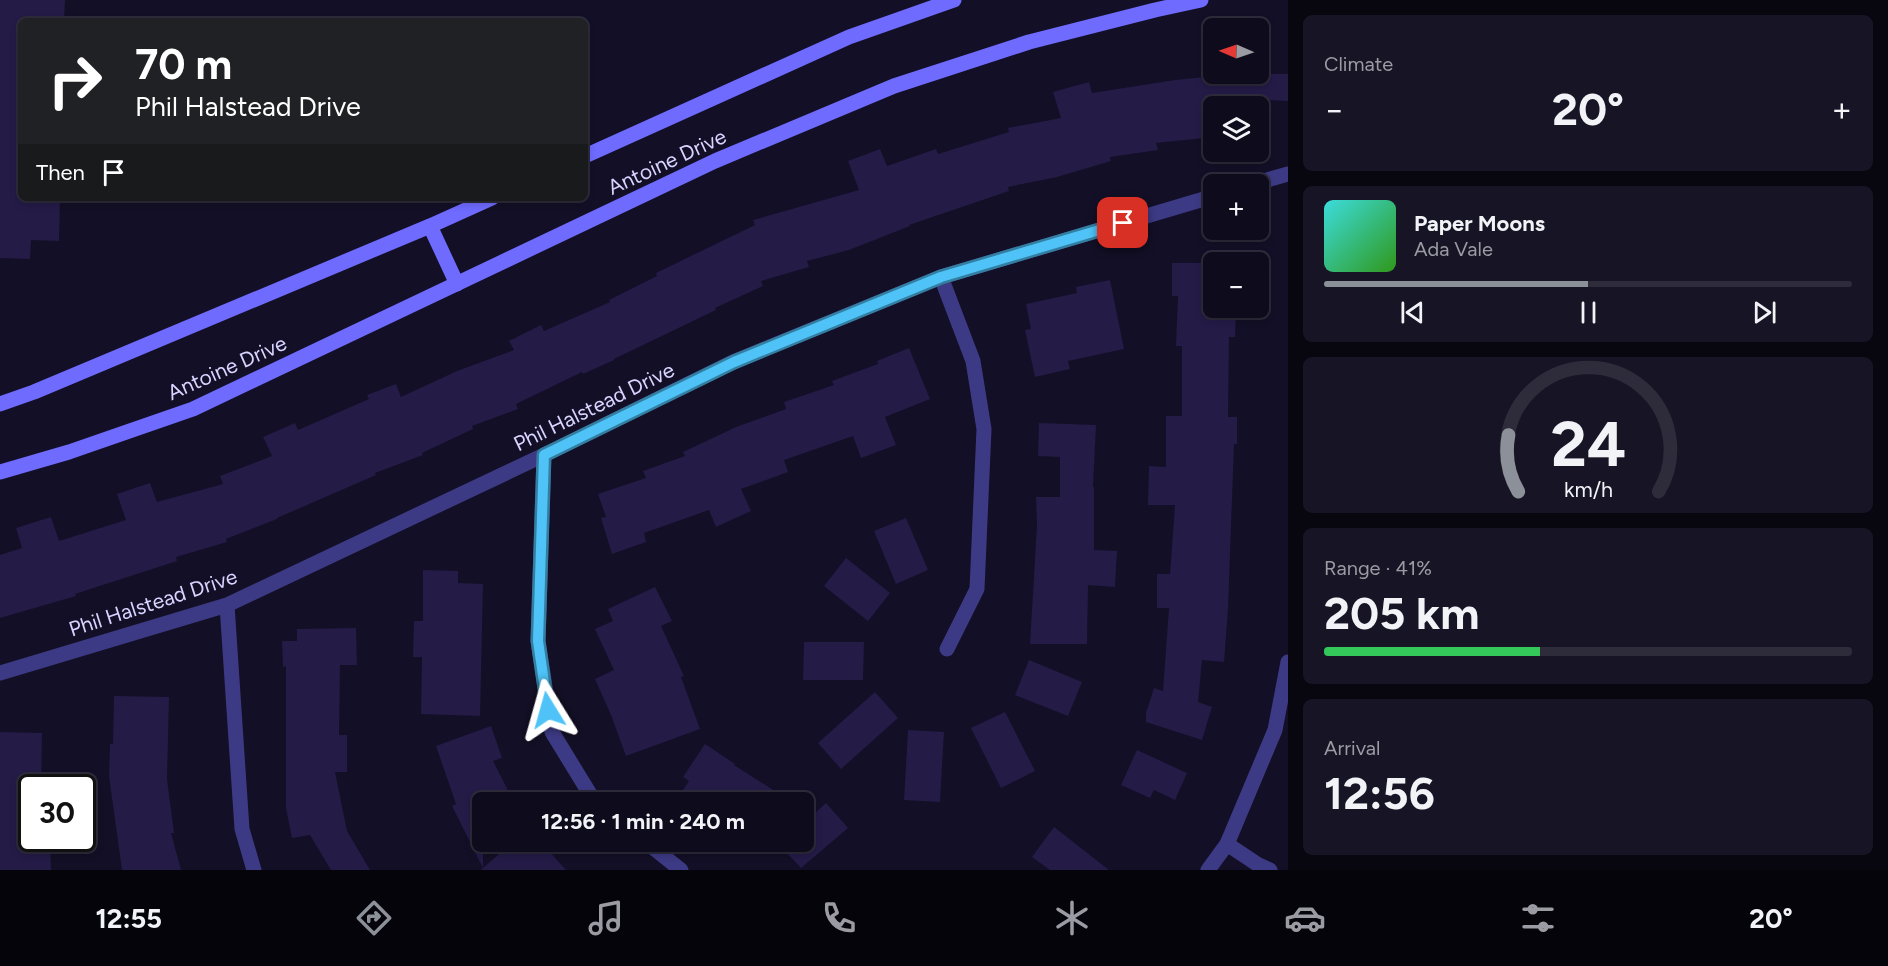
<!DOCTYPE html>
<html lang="en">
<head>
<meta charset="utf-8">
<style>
	:root { --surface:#0e0b1c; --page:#171425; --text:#f1f3f6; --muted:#9b9ba3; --line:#2e2b3b; --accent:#8c9099 }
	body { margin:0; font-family:Figtree,sans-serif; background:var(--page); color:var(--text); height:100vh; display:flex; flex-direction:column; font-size:22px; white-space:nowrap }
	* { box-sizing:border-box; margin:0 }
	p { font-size:20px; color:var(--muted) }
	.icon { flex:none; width:33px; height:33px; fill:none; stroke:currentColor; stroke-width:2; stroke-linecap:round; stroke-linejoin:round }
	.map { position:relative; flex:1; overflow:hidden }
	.drawer { display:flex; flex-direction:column; gap:15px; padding:15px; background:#08060f; width:600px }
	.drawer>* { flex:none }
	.guide { position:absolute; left:18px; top:18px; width:570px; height:183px; border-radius:9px; box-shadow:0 3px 9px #0003,0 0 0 2px var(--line); background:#202124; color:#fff; overflow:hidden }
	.needle { width:39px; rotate:272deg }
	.controls { position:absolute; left:1203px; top:18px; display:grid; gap:12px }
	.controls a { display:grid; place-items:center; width:66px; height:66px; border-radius:9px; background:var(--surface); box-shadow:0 3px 9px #0003,0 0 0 2px var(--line); font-size:30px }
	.speed { position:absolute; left:18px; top:774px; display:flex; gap:12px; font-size:30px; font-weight:700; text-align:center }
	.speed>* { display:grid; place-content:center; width:78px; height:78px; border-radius:50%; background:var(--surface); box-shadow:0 3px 9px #0003,0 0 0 2px var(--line); line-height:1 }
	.speed .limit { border:3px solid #111; border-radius:9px; background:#fff; color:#111 }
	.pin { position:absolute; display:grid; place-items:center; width:51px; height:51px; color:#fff; margin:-26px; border-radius:12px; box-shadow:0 3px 9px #0006 }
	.me { position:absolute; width:66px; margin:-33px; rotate:352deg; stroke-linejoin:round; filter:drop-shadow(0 0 4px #0008) }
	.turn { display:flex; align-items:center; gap:21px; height:126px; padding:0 18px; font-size:27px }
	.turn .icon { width:78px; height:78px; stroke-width:2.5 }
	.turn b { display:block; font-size:42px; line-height:51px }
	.then { display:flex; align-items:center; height:57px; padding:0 18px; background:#0003; gap:12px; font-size:22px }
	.big { font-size:45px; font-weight:700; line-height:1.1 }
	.drawer .tile { flex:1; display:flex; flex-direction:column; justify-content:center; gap:9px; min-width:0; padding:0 21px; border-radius:9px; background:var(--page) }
	.drawer .dial { align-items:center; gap:0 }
	.dial svg { height:156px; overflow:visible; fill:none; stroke:var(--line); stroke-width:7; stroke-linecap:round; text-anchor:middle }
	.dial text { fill:var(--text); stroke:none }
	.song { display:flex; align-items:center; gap:18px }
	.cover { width:72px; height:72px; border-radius:9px; background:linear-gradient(135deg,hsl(180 70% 55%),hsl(110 70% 35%)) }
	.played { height:6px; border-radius:3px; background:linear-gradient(90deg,var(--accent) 50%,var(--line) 50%) }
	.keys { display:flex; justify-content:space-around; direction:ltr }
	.heat { display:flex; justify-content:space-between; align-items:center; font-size:33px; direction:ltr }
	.charge { height:9px; border-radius:4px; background:linear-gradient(90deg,#34c759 41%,var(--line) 0) }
	.trip { position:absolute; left:472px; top:792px; width:342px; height:60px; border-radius:9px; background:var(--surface); box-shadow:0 3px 9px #0003,0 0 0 2px var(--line); font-weight:700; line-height:60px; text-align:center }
	.menu { display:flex; height:96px; justify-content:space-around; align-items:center; background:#06040b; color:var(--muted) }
	.menu .icon { width:42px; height:42px }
	.menu .active { color:var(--accent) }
	.menu b { font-size:27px; color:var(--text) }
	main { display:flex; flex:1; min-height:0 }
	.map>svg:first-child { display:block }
	.building { fill:#241b47 }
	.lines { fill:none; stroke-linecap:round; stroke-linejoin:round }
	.lane { stroke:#3d3a85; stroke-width:15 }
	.street { stroke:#3d3a85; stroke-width:15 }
	.secondary { stroke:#6f6bff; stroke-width:15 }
	.route-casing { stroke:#337fa1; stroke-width:15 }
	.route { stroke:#4fc3f7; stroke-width:10 }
	.labels { text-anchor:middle; stroke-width:6; stroke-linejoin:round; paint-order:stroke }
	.street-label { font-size:21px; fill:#d9d4ff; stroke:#130f26 }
</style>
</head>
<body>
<main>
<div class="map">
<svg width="1288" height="870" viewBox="0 0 1288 870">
	<rect width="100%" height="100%" fill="#130f26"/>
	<g class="building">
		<polygon points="0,0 65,0 64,21 21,21 21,198 60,198 59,241 31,240 30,259 0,258"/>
		<polygon points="1215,74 1288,74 1288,101 1261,100 1262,106 1214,106 1214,137 1156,143 1158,150 1110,157 1111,161 1057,177 1008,187 1009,191 909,225 910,226 849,250 807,261 809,267 761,281 763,286 715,308 716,310 614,359 614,360 583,374 582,372 516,404 518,409 472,426 473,429 422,453 423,455 375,473 376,475 277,518 277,519 226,539 227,542 176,557 177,561 75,594 76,596 0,618 0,555 22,548 16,528 51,517 59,541 126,520 117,494 150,483 157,502 223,484 220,476 272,456 263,437 295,423 298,430 369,399 367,395 396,384 401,397 457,371 514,350 509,341 541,325 544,331 610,302 609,300 657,276 656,273 755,225 753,220 859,190 848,161 880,149 887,166 936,149 938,154 1009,132 1008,128 1061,118 1053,92 1089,82 1092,93 1175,80 1216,76"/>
		<polygon points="1172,263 1214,263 1214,310 1236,311 1235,337 1229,337 1228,417 1237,417 1237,444 1234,444 1228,609 1224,662 1202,660 1198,702 1212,707 1202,740 1146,722 1146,713 1154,688 1163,691 1169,608 1157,608 1157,574 1170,574 1175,505 1148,505 1149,466 1166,467 1166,416 1182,416 1182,346 1176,346 1178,296 1172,296"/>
		<polygon points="1110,280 1124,349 1068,361 1070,369 1035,377 1025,330 1031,329 1026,304 1077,293 1076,287"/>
		<polygon points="909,348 930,399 885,417 896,445 861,458 853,436 784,460 788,472 741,489 751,511 716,527 709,510 644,533 646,542 612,554 601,518 606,517 598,494 646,478 643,471 685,456 683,452 736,427 786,409 784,402 834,385 832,381 878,364 877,361"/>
		<polygon points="1039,423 1096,425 1093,487 1094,487 1094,550 1117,551 1115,587 1088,585 1087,644 1030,644 1037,525 1036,497 1060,497 1060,457 1038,456"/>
		<polygon points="906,518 928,570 896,584 874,531"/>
		<polygon points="846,558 890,593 868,621 824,586"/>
		<polygon points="423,570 458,571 458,583 483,584 480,716 421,714 422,657 413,657 414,621 423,621"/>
		<polygon points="655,587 672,621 661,626 684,676 681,677 700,729 626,756 611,715 595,679 614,670 595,629 613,621 608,609"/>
		<polygon points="356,628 357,665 340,665 339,735 347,735 347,772 335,772 347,831 370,870 331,870 310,835 292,838 286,808 286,666 283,667 282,641 297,641 297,629"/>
		<polygon points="804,642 864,642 863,680 803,680"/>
		<polygon points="1029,660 1082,682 1068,716 1015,695"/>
		<polygon points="875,692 898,718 841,769 818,743"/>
		<polygon points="114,696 169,697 167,779 174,833 171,833 181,870 122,870 109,776 110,744 113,744"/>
		<polygon points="1005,712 1035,771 1001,788 971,728"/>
		<polygon points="491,726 502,758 493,761 514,802 483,802 483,868 513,842 541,842 566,870 481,870 483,868 452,806 456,804 436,746"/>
		<polygon points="908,730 944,732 940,802 904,800"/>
		<polygon points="0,732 42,733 41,788 32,788 32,838 50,838 51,870 0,870"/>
		<polygon points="705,744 735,764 734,765 792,802 675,802 689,781 683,777"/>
		<polygon points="1137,750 1187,773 1175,800 1154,790 1150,798 1121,785"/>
		<polygon points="826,803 848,828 801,868 777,842 804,842 804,823"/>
		<polygon points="1054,827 1109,870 1050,870 1032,857"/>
	</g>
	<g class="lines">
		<polyline class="lane" points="1227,844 1257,864 1270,870"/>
		<g class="street">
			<polyline points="1253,184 1288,174"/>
			<polyline points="941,277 973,361 984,429 977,589 947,649"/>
			<polyline points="544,455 538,641 552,732 593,799 598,802"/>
			<polyline points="227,605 242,829 254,870"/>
			<polyline points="0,673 227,605 544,455 733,362 941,277 1214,196"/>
			<polyline points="646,842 681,870"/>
			<polyline points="1208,870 1227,844 1275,730 1288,662"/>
		</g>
		<g class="secondary">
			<polyline points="585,156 849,37 954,0"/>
			<polyline points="430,226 457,284"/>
			<polyline points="0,404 34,392 430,226 492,198"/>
			<polyline points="0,472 69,452 193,409 715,161 894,86 1029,42 1155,10 1201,0"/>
		</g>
	</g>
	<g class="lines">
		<defs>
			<polyline id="route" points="548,710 538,641 544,455 734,362 941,277 1123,223"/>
		</defs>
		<use href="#route" class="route-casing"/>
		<use href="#route" class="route"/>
	</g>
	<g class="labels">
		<g class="street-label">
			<text transform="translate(667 162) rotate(-25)" y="7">Antoine Drive</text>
			<text transform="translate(227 368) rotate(-24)" y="7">Antoine Drive</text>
			<text transform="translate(594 407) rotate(-26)" y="7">Phil Halstead Drive</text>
			<text transform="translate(153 603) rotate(-18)" y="7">Phil Halstead Drive</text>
		</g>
	</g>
</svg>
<div class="controls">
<a><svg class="needle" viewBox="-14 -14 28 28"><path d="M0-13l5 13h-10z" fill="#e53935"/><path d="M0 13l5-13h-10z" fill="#9b9ba3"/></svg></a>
<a><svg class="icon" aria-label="layers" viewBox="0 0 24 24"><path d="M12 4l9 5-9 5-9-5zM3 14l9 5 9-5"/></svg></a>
<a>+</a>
<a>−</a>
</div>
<div class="speed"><div class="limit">30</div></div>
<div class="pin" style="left:1123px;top:223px;background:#d93025"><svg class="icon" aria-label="arrive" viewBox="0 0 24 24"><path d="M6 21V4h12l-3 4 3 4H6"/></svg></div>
<svg class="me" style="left:548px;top:710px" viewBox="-20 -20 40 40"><path d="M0-17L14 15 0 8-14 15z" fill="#4fc3f7" stroke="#fff" stroke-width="4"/></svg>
<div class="trip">12:56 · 1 min · 240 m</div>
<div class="guide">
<div class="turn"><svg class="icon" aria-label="right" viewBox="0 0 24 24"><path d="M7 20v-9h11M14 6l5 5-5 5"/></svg><div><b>70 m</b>Phil Halstead Drive</div></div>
<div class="then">Then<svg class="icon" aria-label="arrive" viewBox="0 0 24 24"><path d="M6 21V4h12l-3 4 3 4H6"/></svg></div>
</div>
</div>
<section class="drawer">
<div class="tile"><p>Climate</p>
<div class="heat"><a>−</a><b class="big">20°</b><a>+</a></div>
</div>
<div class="tile">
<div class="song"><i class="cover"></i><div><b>Paper Moons</b><p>Ada Vale</p></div></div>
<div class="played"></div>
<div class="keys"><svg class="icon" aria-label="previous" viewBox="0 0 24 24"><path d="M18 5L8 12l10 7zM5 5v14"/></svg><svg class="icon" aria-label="pause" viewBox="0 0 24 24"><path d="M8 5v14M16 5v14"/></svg><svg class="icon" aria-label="next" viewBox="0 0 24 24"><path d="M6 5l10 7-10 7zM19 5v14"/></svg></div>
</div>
<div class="tile dial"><svg viewBox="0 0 100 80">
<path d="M14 69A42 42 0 1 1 86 69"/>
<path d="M14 69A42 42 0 0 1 9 40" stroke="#8c9099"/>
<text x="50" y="56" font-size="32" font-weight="700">24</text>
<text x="50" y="72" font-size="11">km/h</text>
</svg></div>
<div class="tile"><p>Range · 41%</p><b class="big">205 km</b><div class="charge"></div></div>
<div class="tile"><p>Arrival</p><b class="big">12:56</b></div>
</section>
</main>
<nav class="menu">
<b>12:55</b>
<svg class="icon active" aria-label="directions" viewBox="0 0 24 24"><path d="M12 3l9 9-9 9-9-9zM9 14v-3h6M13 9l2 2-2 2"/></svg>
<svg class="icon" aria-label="music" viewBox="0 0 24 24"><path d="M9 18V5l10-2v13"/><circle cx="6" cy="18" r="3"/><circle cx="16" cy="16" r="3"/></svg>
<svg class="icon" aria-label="phone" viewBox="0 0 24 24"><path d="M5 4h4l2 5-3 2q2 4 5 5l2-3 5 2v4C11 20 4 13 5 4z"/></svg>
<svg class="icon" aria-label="climate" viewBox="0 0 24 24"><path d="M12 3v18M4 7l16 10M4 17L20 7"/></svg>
<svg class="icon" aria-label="car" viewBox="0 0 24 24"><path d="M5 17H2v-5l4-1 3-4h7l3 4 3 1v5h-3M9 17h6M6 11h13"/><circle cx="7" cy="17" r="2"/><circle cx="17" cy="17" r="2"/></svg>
<svg class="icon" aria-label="filters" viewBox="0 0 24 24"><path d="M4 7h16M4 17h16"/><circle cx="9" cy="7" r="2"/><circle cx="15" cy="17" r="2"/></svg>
<b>20°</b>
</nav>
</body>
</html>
